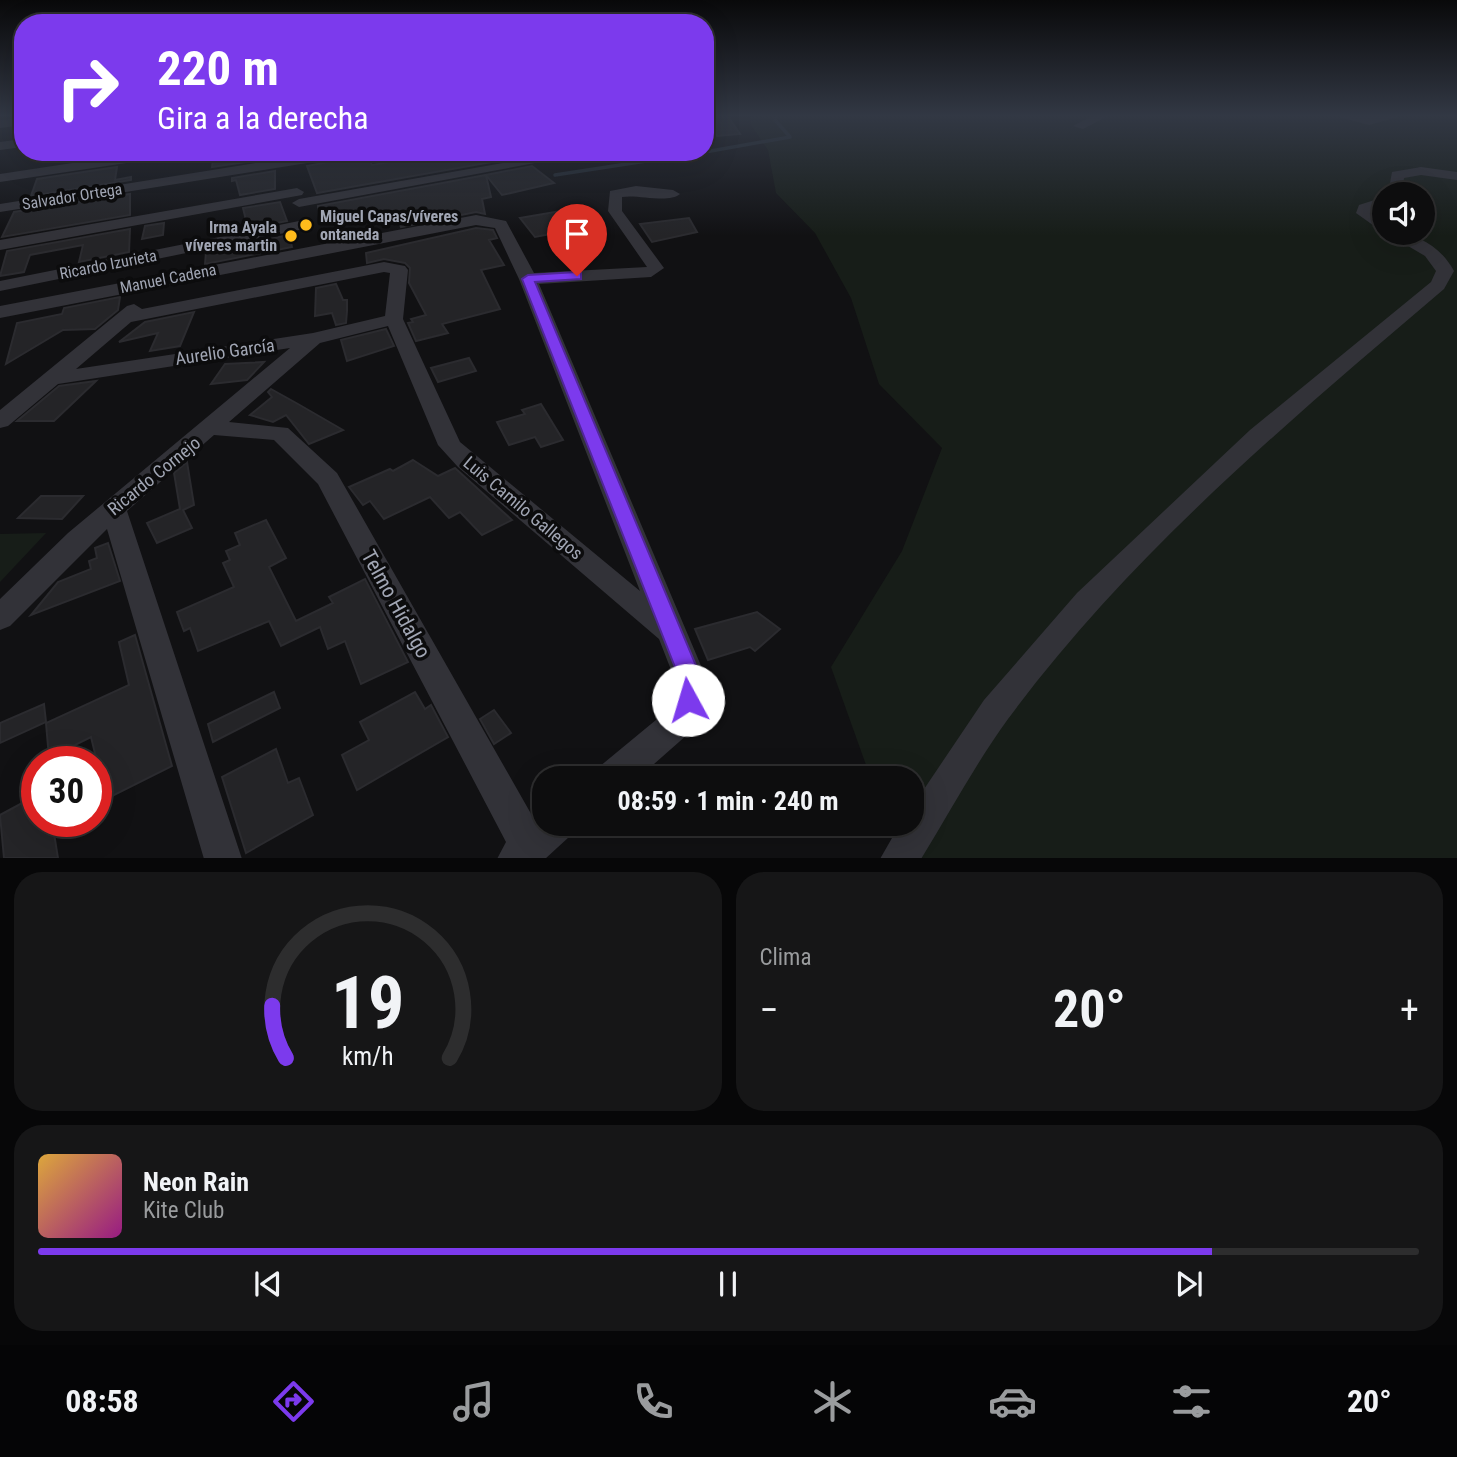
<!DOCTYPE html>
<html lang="es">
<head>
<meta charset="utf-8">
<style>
	:root { --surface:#0d0d0e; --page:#161617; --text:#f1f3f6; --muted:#9a9c9e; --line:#2d2d2e; --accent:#7c3aed }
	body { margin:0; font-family:"Roboto Condensed",sans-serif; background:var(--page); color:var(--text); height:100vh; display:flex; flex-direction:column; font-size:26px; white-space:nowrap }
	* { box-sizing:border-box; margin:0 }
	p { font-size:23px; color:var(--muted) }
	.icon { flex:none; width:38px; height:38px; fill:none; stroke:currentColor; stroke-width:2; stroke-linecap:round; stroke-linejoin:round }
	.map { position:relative; height:858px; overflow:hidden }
	.side { display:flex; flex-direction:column; gap:14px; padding:14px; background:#070708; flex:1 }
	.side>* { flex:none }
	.guide { position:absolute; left:14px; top:14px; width:700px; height:147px; border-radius:28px; box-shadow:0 7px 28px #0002,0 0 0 2px var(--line); background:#7c3aed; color:#fff; overflow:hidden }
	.tools { position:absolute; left:1372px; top:182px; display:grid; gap:14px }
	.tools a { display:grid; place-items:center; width:63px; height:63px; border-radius:50%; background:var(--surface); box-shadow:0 7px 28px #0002,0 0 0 2px var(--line); font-size:35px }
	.speed { position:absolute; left:21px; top:746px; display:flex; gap:14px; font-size:35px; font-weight:700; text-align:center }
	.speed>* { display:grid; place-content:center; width:91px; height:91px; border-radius:50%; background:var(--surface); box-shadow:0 7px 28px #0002,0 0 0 2px var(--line); line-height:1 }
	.speed .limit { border:10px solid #d22; background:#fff; color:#111 }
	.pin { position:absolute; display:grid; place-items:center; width:60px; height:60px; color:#fff; margin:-72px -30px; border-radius:50% 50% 50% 0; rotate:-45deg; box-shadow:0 0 7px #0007 }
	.pin .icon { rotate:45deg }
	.me { position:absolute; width:77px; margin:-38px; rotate:354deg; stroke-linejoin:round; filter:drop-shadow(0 0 5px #0008) }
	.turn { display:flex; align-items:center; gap:24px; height:147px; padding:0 28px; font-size:32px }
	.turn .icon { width:91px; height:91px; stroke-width:2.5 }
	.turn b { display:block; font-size:49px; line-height:60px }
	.big { font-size:52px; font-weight:700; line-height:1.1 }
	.side .widget { flex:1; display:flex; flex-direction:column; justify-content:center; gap:10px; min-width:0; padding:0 24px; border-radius:28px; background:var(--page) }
	.side .dial { align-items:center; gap:0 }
	.dial svg { height:182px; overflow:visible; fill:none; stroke:var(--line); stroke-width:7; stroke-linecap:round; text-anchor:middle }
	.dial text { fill:var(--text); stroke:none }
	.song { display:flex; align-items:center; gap:21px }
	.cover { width:84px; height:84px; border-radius:10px; background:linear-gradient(135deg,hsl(40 70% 55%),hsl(310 70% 35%)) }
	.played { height:7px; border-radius:4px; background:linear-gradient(90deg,var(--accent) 85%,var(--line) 85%) }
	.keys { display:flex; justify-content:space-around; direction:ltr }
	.heat { display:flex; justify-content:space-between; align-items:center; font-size:38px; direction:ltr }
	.side .tiles { flex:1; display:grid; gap:14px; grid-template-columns:1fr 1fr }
	.widget:last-child { grid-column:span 2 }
	.trip { position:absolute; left:532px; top:766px; width:392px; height:70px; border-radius:28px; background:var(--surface); box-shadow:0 7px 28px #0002,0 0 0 2px var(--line); font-weight:700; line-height:70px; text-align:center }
	.tab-bar { display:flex; height:112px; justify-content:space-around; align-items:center; background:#050506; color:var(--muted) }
	.tab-bar .icon { width:49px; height:49px }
	.tab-bar .on { color:var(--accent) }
	.tab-bar b { font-size:32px; color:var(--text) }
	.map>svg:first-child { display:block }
	.green { fill:#171d18; fill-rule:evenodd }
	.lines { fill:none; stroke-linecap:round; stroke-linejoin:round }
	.stream { stroke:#262f37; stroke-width:3.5 }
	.building { fill:#242427; stroke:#2b2b2f; stroke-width:2 }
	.minor { fill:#323238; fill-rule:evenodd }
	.route { fill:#7c3aed; stroke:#51269a; stroke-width:2 }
	.poi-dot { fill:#ffbb1c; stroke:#0c0c0d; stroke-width:2.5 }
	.labels { text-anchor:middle; stroke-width:7; stroke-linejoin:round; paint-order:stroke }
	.far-street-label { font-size:16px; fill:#a1a6b4; stroke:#0c0c0d }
	.far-poi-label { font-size:16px; font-weight:bold; fill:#a1a6b4; stroke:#0c0c0d; text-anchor:start }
	.street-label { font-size:18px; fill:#a1a6b4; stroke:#0c0c0d }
	.near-street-label { font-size:21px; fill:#a1a6b4; stroke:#0c0c0d }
</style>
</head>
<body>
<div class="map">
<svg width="1457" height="859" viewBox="0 0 1457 859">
	<rect width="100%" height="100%" fill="#111113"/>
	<g class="green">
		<path d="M751 116H1457V858H900L888 824H912V779H871L831 667 902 551 942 448 879 384 851 298 815 233 776 193 768 150 751 125ZM1384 194H1423V233H1384Z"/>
		<polygon points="46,533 0,582 0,534"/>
	</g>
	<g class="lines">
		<g class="stream">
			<polyline points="705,152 790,137 775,120 776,116"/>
			<polyline points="555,175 705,152"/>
		</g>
	</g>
	<g class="building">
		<polygon points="728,116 740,134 717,136 705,117"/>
		<polygon points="214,152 278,152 279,157 212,167"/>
		<polygon points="416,152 510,152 510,156 520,157 317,193 307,166 366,155 372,165 409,159 407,157 418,155"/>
		<polygon points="532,166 554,183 502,195 486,175"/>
		<polygon points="117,167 115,180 131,177 131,180 31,196 37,179"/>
		<polygon points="275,171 275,189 240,195 236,180 232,181 232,178"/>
		<polygon points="486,175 491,197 482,199 485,214 476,212 401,227 395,212 364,218 360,210 319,218 318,206"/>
		<polygon points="130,194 130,215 2,237 14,212"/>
		<polygon points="280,202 287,221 231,232 247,224 243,208"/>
		<polygon points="584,207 599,225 535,237 520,218"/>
		<polygon points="689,218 697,232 652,242 640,224"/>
		<polygon points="164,223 163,235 142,239 145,226"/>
		<polygon points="476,228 493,230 497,238 489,240 504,265 481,270 500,309 442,324 448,333 416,341 408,323 413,322 411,319 426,315 409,283 410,268 405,263 384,259 367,263 366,253"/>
		<polygon points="130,229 129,252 79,262 83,245 30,255 24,272 0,276 7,251"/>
		<polygon points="289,235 292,247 205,264 206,252"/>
		<polygon points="336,284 343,300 347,300 347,311 346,323 336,325 332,313 315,316 316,288"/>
		<polygon points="120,297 118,310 95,329 63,330 6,364 17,323 62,314 64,308"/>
		<polygon points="194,312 180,346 150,351 158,333 119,342 145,322"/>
		<polygon points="386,329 394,346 347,361 341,340"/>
		<polygon points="469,358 476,371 438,382 431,368"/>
		<polygon points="264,362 247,380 211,384 225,364"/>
		<polygon points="96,381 54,421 17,421 59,386"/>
		<polygon points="271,389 298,404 343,430 309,444 286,415 273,422 250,415 272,397 268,392"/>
		<polygon points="541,404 563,440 541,447 535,437 509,445 497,422 525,414 522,410"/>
		<polygon points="413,460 438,476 455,468 512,520 482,535 460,512 449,518 430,497 384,519 370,501 363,505 349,487 390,469 393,471"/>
		<polygon points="187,462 194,505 183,510 192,528 157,543 147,523 180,509 174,473"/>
		<polygon points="41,496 83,496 62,519 18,518"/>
		<polygon points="266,520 286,558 269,567 296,621 333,603 329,597 365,579 408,662 361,684 345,641 328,649 320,627 281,646 269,621 198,651 190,628 184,631 177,612 234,587 223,563 230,560 226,551 240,545 235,533"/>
		<polygon points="108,543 120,581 31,615 58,582 91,569 89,561 97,558 95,548"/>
		<polygon points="757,612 780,629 755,651 750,647 708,660 695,629"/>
		<polygon points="135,635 172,766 106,799 91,737 49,758 46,723 129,685 119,642"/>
		<polygon points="274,692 280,708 213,742 208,724"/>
		<polygon points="415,692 425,709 431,705 448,737 357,790 342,755 369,740 360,722"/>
		<polygon points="44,704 46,722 0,743 0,723"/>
		<polygon points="494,710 511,733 494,744 480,719"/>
		<polygon points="276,749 288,783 299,778 313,815 246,853 222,777"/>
		<polygon points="37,795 37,821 52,821 58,858 4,858 0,815"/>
	</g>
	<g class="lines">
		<g class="minor">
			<polygon points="1092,116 1108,116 1083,129 1073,126"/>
			<polygon points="1336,116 1401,116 1369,125"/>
			<polygon points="23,118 23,125 0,128 0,120"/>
			<polygon points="23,139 23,147 0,150 0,142"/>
			<polygon points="145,152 179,152 173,156 0,182 0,174"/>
			<polygon points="325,152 357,152 351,156 0,212 0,204"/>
			<polygon points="565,152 594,152 299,207 292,203 299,199"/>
			<polygon points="1421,167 1457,172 1457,180 1421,175 1404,178 1402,194 1388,194 1392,172"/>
			<path d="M636 186 673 190 680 194C668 204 638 194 622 197V211L664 268 651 277 539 284 705 675 701 717 696 727 637 779H593L599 767 668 710 673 675 659 639 458 467 438 445 388 326 320 343 229 422 288 428 337 473 534 819 544 810V824H574L569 837 545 859H497L506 842 318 484 274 440 214 435 127 511 242 859H204L107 529 10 626 0 630V599L68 533 290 348 58 384 8 426 0 428V410L127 306 134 304 142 309 384 262 405 266 408 270 403 319 460 442 640 591 519 279 495 228 476 225 0 318V306L476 215 506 221 534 273 647 267 608 211 610 191ZM384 272 390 273 385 316 313 333 76 369 131 322Z"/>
			<polygon points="297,188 304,192 302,195 0,250 0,240"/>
			<polygon points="1384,197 1384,206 1371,212 1384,221 1384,233 1356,213 1359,205"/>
			<polygon points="299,221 307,226 304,229 0,291 0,281"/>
			<path d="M1386 233C1415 232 1440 245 1454 271L1444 289C1289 421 1130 554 1008 719 976 763 950 812 921 859H880L900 824H912V807L984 700 1077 593 1250 430 1431 282 1436 271 1425 256Z"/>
		</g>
	</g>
	<linearGradient id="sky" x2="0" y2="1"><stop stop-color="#09090a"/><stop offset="0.49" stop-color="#323844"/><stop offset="1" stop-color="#323844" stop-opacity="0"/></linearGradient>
	<rect width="1457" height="236" fill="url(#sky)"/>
	<polygon class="route" points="577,272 581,273 581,279 535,282 700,675 700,700 696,707 688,710 680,707 677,700 678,675 522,279 528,275"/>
	<g class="poi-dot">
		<circle cx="306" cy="225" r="7"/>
		<circle cx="291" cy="236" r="7"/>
	</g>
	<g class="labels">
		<g class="far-street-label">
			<text transform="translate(72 196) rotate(-9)" y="6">Salvador Ortega</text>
			<text transform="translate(108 264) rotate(-11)" y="6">Ricardo Izurieta</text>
			<text transform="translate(168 278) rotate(-11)" y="6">Manuel Cadena</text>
		</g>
		<g class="far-poi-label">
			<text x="320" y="222">Miguel Capas/víveres<tspan x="320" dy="18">ontaneda</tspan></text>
			<text x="277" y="233" text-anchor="end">Irma Ayala<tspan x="277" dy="18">víveres martin</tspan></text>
		</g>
		<g class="street-label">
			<text transform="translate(225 352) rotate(-8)" y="6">Aurelio García</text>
			<text transform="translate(154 476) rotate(-39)" y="6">Ricardo Cornejo</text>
			<text transform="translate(523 508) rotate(40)" y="6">Luis Camilo Gallegos</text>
		</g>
		<g class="near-street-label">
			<text transform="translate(396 604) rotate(61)" y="7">Telmo Hidalgo</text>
		</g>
	</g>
</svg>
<div class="tools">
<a><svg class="icon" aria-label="sound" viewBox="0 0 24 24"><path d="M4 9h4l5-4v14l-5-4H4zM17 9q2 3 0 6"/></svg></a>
</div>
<div class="speed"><div class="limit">30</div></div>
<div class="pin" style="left:577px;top:276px;background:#d93025"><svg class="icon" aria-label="arrive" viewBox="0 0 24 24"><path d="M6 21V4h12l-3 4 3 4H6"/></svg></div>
<svg class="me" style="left:688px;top:700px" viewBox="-20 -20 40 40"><circle r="19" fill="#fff"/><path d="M0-13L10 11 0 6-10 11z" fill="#7c3aed"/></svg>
<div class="trip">08:59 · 1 min · 240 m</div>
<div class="guide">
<div class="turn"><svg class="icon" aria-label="right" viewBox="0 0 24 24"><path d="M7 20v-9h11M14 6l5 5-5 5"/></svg><div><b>220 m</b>Gira a la derecha</div></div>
</div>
</div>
<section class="side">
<div class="tiles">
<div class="widget dial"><svg viewBox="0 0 100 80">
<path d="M14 69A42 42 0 1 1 86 69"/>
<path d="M14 69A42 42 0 0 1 8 46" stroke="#7c3aed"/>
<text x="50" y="56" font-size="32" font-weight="700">19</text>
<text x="50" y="72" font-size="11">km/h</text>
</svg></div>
<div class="widget"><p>Clima</p>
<div class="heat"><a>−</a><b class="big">20°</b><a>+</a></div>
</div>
<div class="widget">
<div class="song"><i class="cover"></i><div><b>Neon Rain</b><p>Kite Club</p></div></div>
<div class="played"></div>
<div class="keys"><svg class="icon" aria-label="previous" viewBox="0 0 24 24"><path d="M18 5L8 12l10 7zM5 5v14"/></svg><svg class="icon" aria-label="pause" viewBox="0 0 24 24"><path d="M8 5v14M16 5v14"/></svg><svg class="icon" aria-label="next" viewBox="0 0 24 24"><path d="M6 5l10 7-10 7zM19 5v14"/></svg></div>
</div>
</div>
</section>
<nav class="tab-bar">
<b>08:58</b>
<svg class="icon on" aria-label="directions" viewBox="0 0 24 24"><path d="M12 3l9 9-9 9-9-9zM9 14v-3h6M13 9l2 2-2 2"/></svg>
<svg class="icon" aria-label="music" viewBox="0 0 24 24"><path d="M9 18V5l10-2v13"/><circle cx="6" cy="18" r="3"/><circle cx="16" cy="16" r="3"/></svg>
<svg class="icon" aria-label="phone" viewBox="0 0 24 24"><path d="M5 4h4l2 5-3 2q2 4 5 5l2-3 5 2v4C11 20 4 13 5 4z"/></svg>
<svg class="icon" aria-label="climate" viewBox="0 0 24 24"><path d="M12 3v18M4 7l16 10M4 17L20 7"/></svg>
<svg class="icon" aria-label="car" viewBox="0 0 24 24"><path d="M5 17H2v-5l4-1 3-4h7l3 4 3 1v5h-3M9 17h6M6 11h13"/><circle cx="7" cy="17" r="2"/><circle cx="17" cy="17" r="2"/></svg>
<svg class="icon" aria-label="filters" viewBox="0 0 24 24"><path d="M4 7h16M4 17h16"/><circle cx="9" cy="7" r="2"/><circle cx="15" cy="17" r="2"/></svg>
<b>20°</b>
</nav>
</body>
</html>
